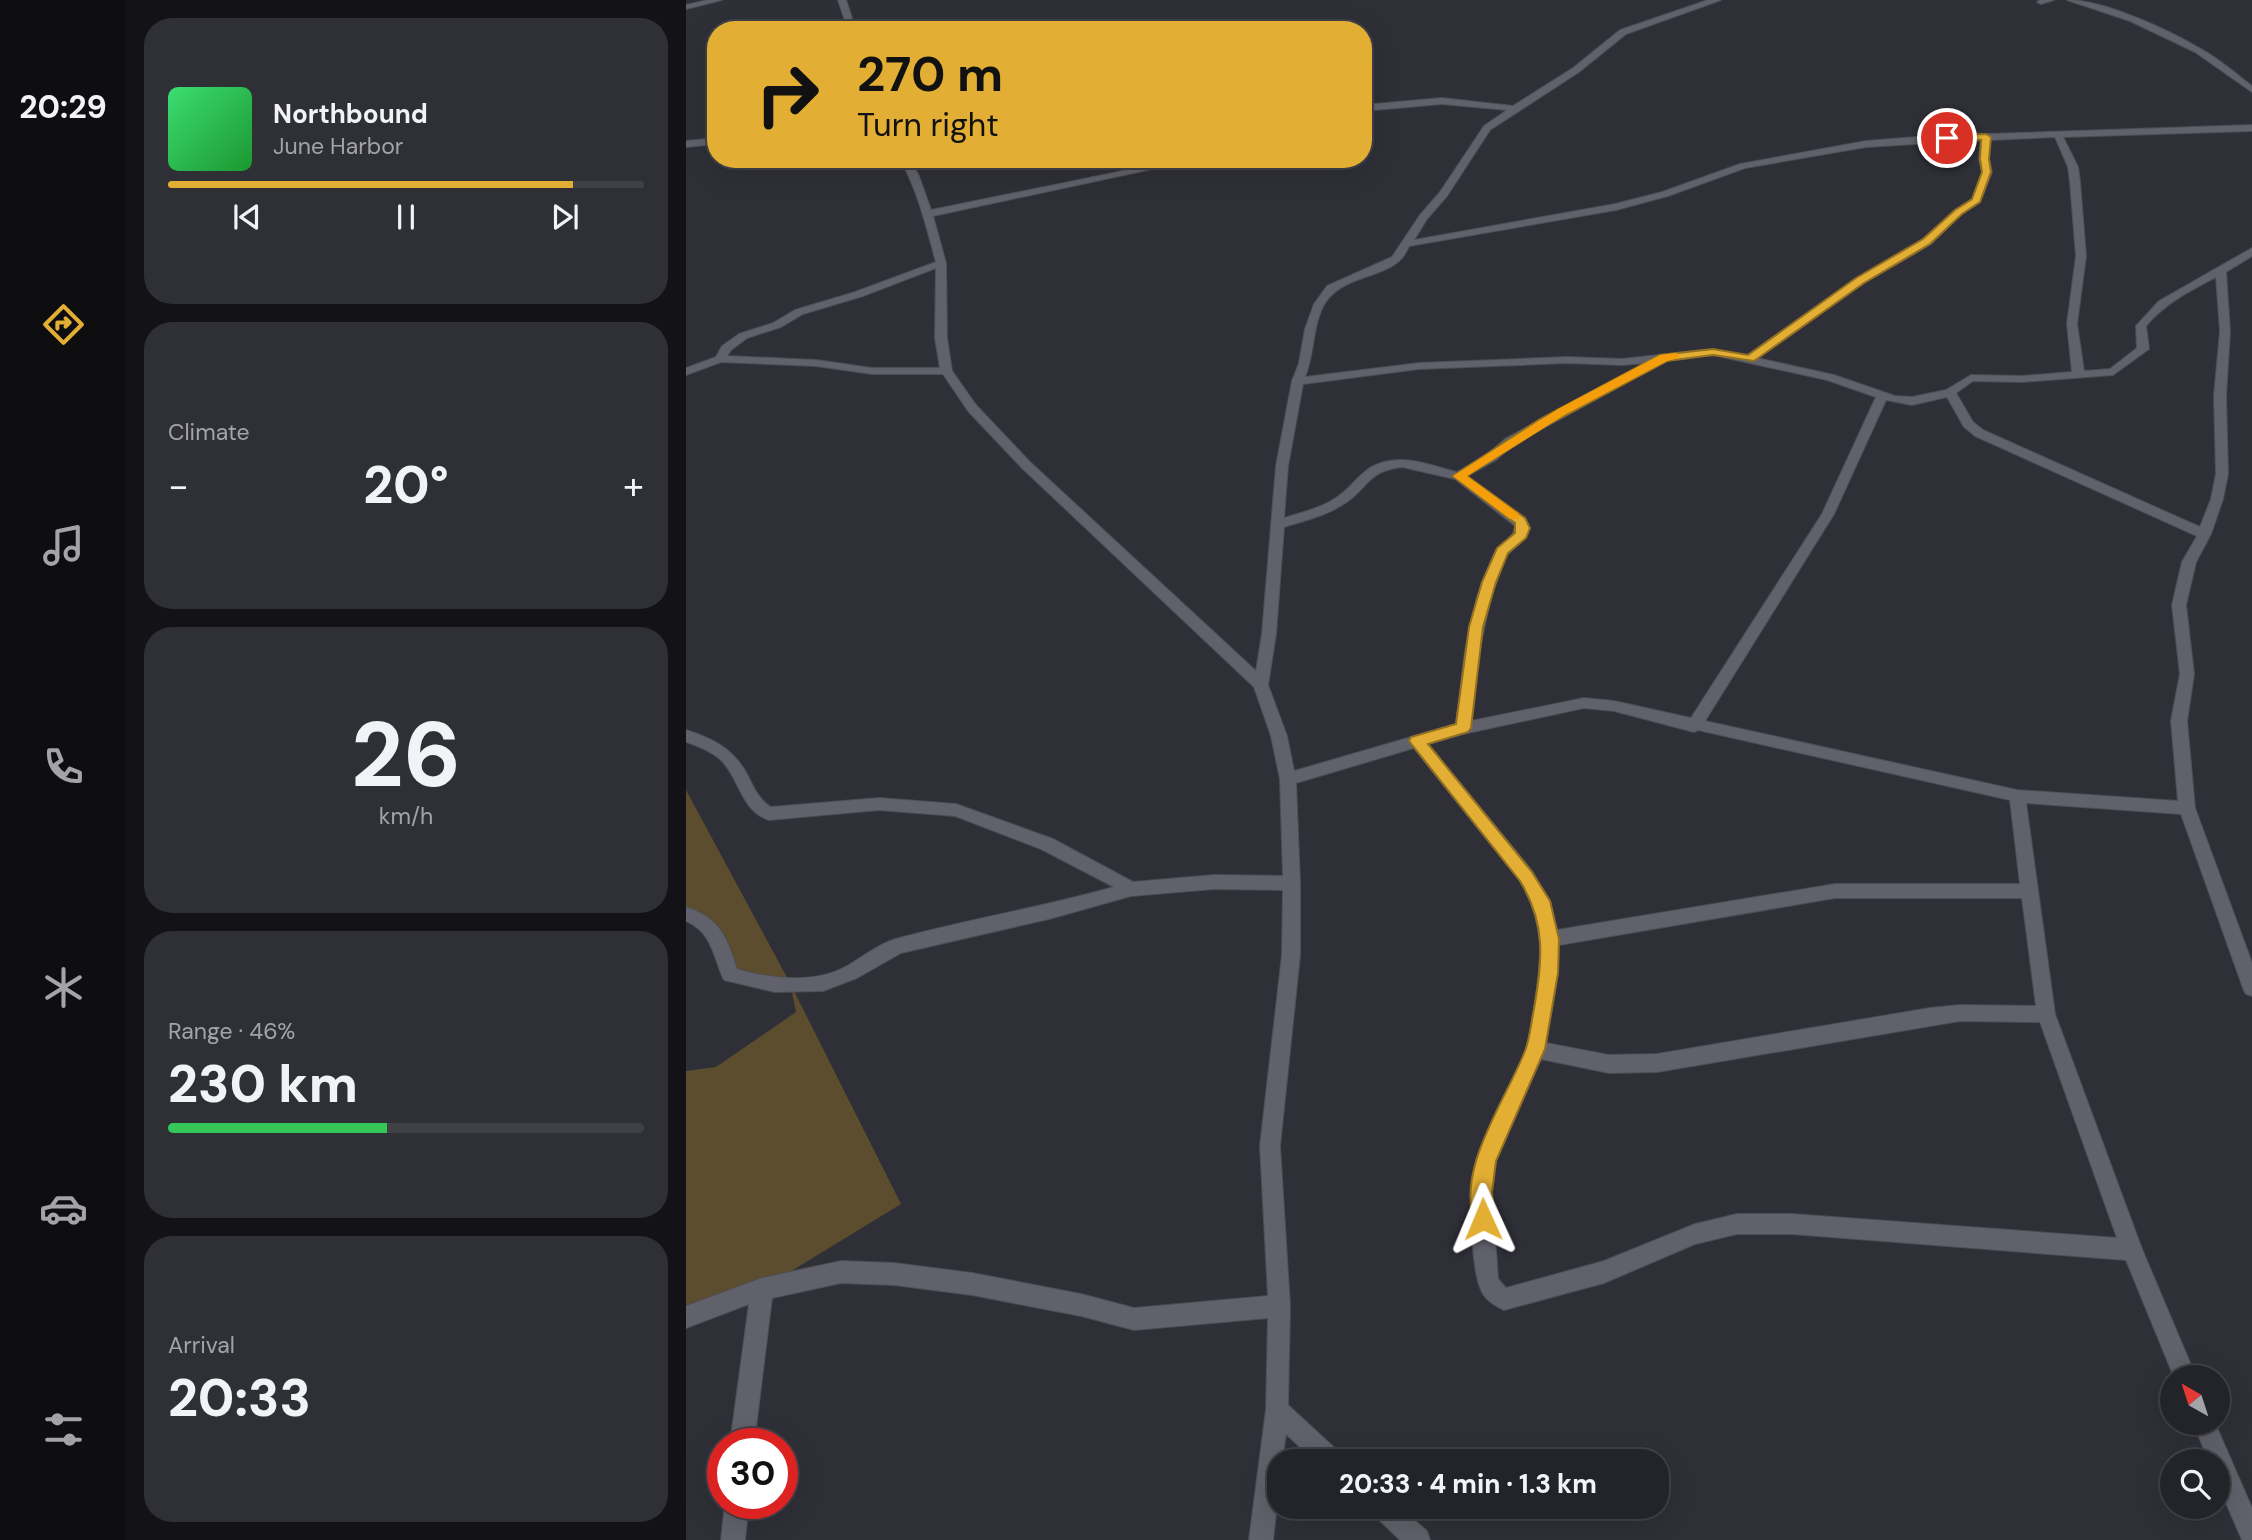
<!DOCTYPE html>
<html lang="en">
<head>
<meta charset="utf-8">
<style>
	:root { --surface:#23232a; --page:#2f2f36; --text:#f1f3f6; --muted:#a3a4a8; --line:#404047; --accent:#e2ae34 }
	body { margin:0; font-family:"DM Sans",sans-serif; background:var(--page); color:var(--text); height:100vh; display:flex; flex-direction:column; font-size:26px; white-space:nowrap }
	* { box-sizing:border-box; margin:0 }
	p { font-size:23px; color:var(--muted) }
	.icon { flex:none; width:38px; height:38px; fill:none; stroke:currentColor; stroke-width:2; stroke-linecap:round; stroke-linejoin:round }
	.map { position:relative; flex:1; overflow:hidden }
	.details { display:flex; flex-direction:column; gap:18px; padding:18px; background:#131317; width:560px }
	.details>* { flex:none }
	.top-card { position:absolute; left:21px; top:21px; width:665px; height:147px; border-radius:28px; box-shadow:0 7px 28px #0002,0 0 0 2px var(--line); background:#e2ae34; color:#111; overflow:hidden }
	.needle { width:46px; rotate:321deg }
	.fabs { position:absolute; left:1474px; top:1365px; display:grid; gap:14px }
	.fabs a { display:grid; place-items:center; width:70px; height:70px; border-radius:50%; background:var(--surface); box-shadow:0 7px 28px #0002,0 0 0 2px var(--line); font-size:35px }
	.speed { position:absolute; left:21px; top:1428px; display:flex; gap:14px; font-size:35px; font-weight:700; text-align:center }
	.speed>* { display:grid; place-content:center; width:91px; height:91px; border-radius:50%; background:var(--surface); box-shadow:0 7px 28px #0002,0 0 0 2px var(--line); line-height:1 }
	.speed .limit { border:10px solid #d22; background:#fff; color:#111 }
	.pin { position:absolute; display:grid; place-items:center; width:60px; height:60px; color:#fff; margin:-30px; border:4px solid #fff; border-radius:50%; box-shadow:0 2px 7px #0007 }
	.me { position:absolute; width:77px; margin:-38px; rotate:359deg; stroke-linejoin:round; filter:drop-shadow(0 0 5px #0008) }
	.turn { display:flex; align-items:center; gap:24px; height:147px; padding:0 35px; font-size:32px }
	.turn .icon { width:91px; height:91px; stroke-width:2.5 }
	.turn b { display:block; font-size:49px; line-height:60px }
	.big { font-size:52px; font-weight:800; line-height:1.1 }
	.details .tile { flex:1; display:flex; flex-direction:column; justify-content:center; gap:10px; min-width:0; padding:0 24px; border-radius:28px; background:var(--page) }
	.details .dial { align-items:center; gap:0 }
	.dial b { font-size:91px; line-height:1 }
	.song { display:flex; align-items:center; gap:21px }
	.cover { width:84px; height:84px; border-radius:10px; background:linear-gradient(135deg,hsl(140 70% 55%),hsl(130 70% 35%)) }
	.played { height:7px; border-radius:4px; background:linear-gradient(90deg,var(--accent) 85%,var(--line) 85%) }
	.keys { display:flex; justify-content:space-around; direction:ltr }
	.heat { display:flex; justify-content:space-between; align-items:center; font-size:38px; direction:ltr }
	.charge { height:10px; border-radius:5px; background:linear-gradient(90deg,#34c759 46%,var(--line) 0) }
	.trip { position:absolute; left:581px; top:1449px; width:402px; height:70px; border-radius:28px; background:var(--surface); box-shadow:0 7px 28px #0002,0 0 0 2px var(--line); font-weight:800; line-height:70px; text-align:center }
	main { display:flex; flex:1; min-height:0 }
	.dock { display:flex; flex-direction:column; width:126px; justify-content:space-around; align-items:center; background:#0e0e11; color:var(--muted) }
	.dock .icon { width:49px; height:49px }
	.dock .selected { color:var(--accent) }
	.dock b { font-size:32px; color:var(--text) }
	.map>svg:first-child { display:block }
	.green { fill:#5c4d2e }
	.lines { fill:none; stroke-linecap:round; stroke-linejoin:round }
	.minor-casing { stroke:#4d4d54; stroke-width:2 }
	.minor { fill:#61616b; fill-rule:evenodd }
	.route { fill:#e2ae34; stroke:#937122; stroke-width:2 }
	.slow { fill:#f59e0b }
</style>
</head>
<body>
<main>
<nav class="dock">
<b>20:29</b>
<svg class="icon selected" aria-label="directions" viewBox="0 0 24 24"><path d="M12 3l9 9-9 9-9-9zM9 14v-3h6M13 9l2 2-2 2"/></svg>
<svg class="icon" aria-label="music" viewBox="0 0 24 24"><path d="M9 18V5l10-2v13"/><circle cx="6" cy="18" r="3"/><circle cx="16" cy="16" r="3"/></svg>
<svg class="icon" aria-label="phone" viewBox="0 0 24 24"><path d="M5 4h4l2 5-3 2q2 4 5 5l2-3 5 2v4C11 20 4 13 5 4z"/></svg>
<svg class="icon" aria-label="climate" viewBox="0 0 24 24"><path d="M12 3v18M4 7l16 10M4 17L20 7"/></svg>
<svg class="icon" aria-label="car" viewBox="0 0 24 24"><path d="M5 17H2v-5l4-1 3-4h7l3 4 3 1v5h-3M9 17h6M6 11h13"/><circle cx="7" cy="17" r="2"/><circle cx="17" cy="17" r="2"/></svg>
<svg class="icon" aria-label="filters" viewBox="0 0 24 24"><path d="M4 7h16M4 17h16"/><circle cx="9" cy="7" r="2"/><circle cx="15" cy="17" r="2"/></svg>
</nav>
<section class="details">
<div class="tile">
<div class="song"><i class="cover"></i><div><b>Northbound</b><p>June Harbor</p></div></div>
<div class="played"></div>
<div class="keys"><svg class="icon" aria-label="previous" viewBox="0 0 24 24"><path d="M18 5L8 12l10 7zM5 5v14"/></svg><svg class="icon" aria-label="pause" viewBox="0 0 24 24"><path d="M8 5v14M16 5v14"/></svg><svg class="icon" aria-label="next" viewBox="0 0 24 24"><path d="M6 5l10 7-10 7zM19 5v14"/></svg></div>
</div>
<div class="tile"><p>Climate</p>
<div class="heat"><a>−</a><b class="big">20°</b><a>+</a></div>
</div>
<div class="tile dial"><b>26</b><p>km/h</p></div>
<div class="tile"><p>Range · 46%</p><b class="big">230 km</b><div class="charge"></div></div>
<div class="tile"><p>Arrival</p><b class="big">20:33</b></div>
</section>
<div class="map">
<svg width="1566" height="1540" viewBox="0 0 1566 1540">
	<rect width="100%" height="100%" fill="#2f2f38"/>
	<polygon class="green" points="0,790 104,983 215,1204 76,1289 0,1317 0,1071 30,1067 110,1012 104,983 44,975 35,945 0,914"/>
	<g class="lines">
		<defs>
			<g id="minor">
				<polygon points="22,0 36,0 0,9 0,5"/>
				<polygon points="152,0 160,0 170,30 162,30"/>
				<path d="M1022 0H1035L940 34 893 72 804 130 761 196 741 219 728 240 929 204 976 192 1054 164 1180 141 1242 136 1566 125V131L1377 137 1392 167 1394 182 1400 256 1391 324 1398 371 1424 369 1451 348 1450 326 1473 301 1566 248V256L1540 272 1544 331 1540 396 1542 474 1537 499 1525 534 1510 562 1500 605 1508 674 1501 721 1509 808 1566 963V996L1560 994 1557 988 1495 814 1340 803 1369 1014 1456 1249 1510 1377H1488L1440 1260 1106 1234H1051L1009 1244 918 1283 818 1310C810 1306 802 1302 797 1294 784 1272 782 1182 791 1158 804 1121 826 1088 840 1051 844 1038 845 1023 848 1009 856 960 860 925 834 881L728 748 610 783 614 883V955L594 1146 604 1306 602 1405 654 1453 658 1461H629L600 1434 596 1461H593V1488L587 1540H563L580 1410 582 1318 448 1330 395 1316 286 1295 208 1285 155 1283 86 1298 68 1444H44L63 1304 0 1328V1306L76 1278 155 1261 208 1263 286 1273 395 1294 448 1308 582 1296 574 1146 596 955 597 890 528 889 445 896 363 919 215 953 171 978 137 991 89 992 38 980C27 957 27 933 0 921V907C34 918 41 937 51 969 86 979 129 984 161 966 178 956 194 943 213 938 284 919 357 907 428 887L355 849 269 816 193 810 83 820C55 811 54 779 35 760 25 751 12 746 0 742V730C28 739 48 749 62 776 68 788 73 800 85 807L193 798 270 804 367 839 447 882 528 875 597 876 594 779 585 736 568 687 336 468 282 411 257 374H186L130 366 35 362 0 375V368L30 357 36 346 53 334 87 323 109 310 169 292 250 262C240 226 232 191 214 159H223L233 176 245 210 495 159H513L247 216 260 263 261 338 266 371 290 405 344 462 570 671 576 634 590 466 606 381 613 363 619 329 628 304 641 286 706 257 734 215 754 192 798 126 821 110 756 104 677 111V105L756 98 827 106 887 68 934 30ZM1369 137 1382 167 1384 182 1390 256 1381 324 1386 372 1336 376 1285 375 1260 390 1226 397 1209 396 1148 375 1071 358 1178 283 1245 244 1275 214 1294 202 1306 172 1303 159 1304 140ZM1295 140 1293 159 1296 172 1287 199 1269 210 1237 240 1170 279 1060 356 1027 349 936 359 881 357 733 363 619 377C629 353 626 325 639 303 656 276 696 278 714 260 718 257 721 250 723 246L930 210 982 196 1059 168 1180 147ZM250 268 249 338 254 368H186L130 360 41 356 45 350 61 338 95 327 117 314 177 296ZM1530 277 1534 331 1528 396 1530 474 1525 499 1514 527 1297 430 1287 422 1270 393 1287 381 1336 382 1427 375 1463 349 1460 326C1479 303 1504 291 1530 277ZM1027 355 1141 380 1190 397 1136 514 1005 718 928 701 898 698 785 721 793 652 805 597 820 556 837 540 842 526 839 518 781 476 810 460 827 445 974 364 975 361ZM881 363 936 365 960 363 819 439 802 454 771 472C753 468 731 459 712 460 673 462 673 486 645 501 631 509 614 513 598 518L602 466 617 384 733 369ZM1261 397 1278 427 1289 436 1511 536 1496 562 1486 605 1494 674 1485 721 1492 801 1331 790 1019 721 1148 514 1200 400 1226 405ZM716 467 769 479 829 526 827 534 807 556 791 597 779 652 770 724 608 771 601 736 582 685 590 634 598 527C617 521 639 516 656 505 682 490 680 471 716 467ZM898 708 928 711 1008 732 1012 730 1324 800 1334 884H1149L871 930 864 901 846 871 742 744 777 734ZM1149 898H1336L1350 1006 1274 1005 1244 1008 971 1054 923 1055 860 1043 872 973 873 945ZM1274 1021 1354 1022 1431 1238 1106 1214H1051L1009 1224 918 1261 820 1288 812 1279 806 1192 810 1160 855 1059 923 1073 971 1072Z"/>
				<polygon points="1354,0 1368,0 1355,4 1351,2"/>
				<path d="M1381 0C1418 0 1481 29 1513 48 1532 58 1549 73 1566 86V92L1509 52 1444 21Z"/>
				<polygon points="30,138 30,144 0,147 0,141"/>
				<polygon points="1507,1423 1529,1423 1566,1508 1566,1540 1556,1540 1531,1482 1531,1461 1523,1461"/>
				<polygon points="39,1503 63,1503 59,1540 35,1540"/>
				<polygon points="684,1507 713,1507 741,1531 744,1540 714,1540 688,1515"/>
			</g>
		</defs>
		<use href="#minor" class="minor-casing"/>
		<use href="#minor" class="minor"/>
	</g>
	<path class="route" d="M1300 134 1305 137 1303 159 1305 172 1294 202 1276 214 1244 244 1178 283 1068 361 1027 355 981 361 863 424 781 476 839 518 844 528 840 538 822 553 810 582 797 627 785 728 782 732 742 744 846 872 864 901 873 939 872 973 859 1049 810 1161 806 1192 808 1219 805 1226 797 1229 790 1226C767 1172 820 1100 839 1051 844 1038 845 1023 848 1009 856 961 861 925 834 881L723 741 725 737 770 724 783 627 796 582 811 548 829 533V523L767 476 854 419 974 355 1027 349 1062 355 1170 278 1237 239 1269 210 1286 199 1296 172 1294 159 1295 140 1261 141 1257 138 1261 135Z"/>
	<polygon class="slow" points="989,353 993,354 993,358 981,361 880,414 781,476 833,514 833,519 824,519 767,476 872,409 974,355"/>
</svg>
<div class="fabs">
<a><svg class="needle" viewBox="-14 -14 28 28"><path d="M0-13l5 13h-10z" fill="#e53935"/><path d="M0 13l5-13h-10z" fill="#a3a4a8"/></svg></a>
<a><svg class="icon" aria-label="search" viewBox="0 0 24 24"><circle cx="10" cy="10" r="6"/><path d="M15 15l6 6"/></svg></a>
</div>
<div class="speed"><div class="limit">30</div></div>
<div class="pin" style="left:1261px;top:138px;background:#d93025"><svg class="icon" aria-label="arrive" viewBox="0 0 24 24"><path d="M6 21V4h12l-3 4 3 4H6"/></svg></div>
<svg class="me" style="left:797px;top:1219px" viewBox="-20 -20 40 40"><path d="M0-17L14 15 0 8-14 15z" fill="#e2ae34" stroke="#fff" stroke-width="4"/></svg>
<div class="trip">20:33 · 4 min · 1.3 km</div>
<div class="top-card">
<div class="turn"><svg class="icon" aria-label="right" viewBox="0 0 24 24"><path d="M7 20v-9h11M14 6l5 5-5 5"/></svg><div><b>270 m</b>Turn right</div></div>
</div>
</div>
</main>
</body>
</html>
